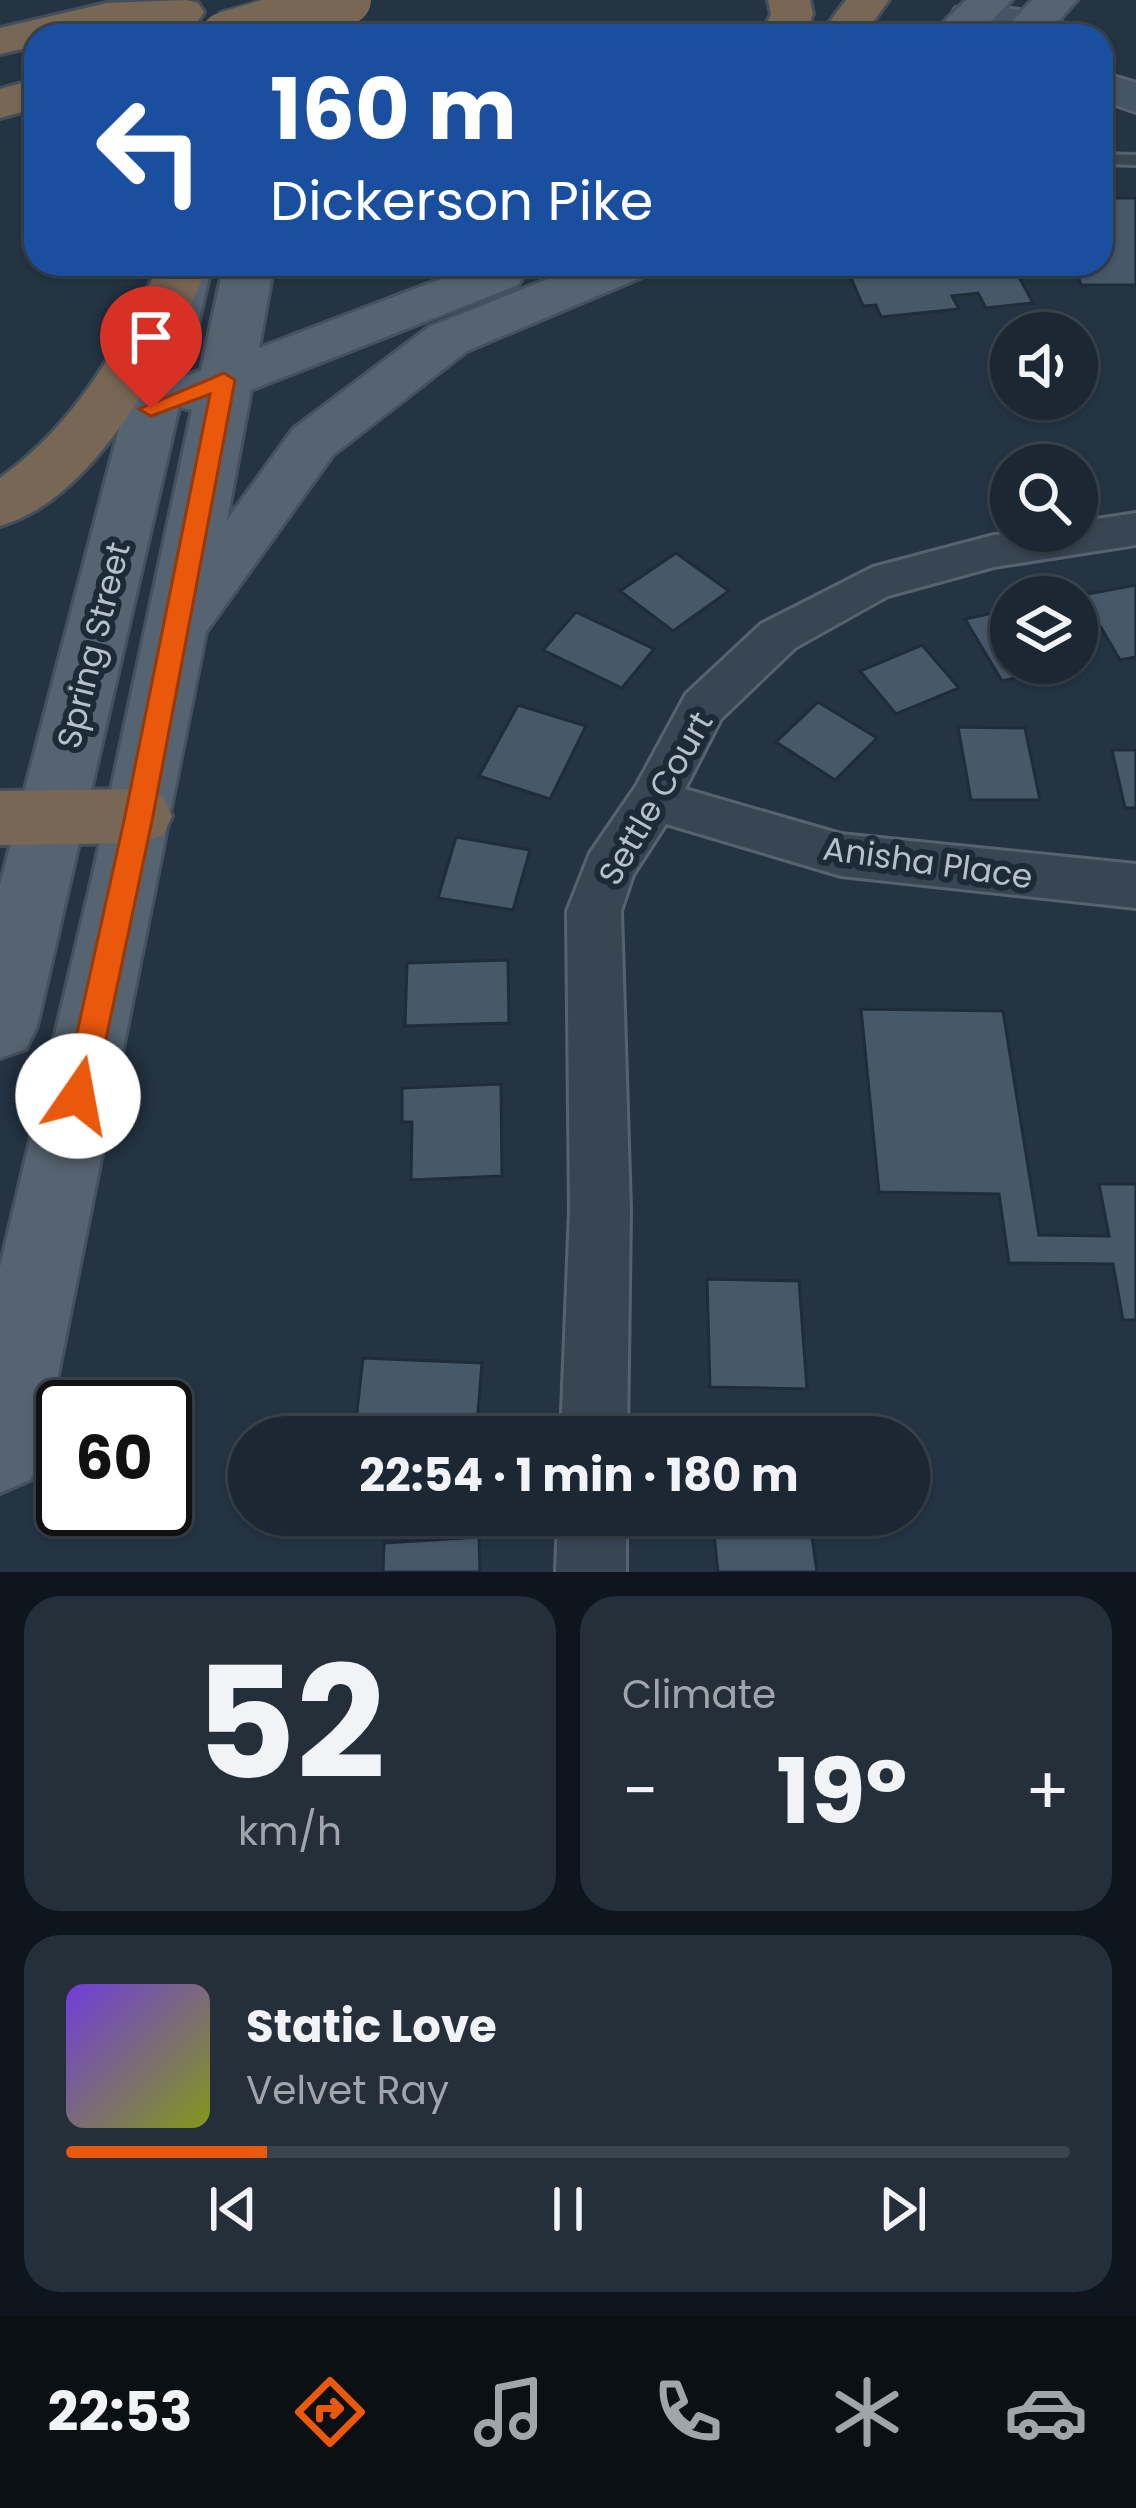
<!DOCTYPE html>
<html lang="en">
<head>
<meta charset="utf-8">
<style>
	:root { --surface:#1b2732; --page:#242f3a; --text:#f1f3f6; --muted:#a0a5ac; --line:#39444d; --accent:#ea580c }
	body { margin:0; font-family:Poppins,sans-serif; background:var(--page); color:var(--text); height:100vh; display:flex; flex-direction:column; font-size:45px; white-space:nowrap }
	* { box-sizing:border-box; margin:0 }
	p { font-size:39px; color:var(--muted) }
	.icon { flex:none; width:66px; height:66px; fill:none; stroke:currentColor; stroke-width:2; stroke-linecap:round; stroke-linejoin:round }
	.map { position:relative; height:1572px; overflow:hidden }
	.details { display:flex; flex-direction:column; gap:24px; padding:24px; background:#0f151c; flex:1 }
	.details>* { flex:none }
	.hud { position:absolute; left:24px; top:24px; width:1089px; height:252px; border-radius:36px; box-shadow:0 3px 9px #0004,0 0 0 3px var(--line); background:#1a4fa0; color:#fff; overflow:hidden }
	.fabs { position:absolute; left:990px; top:312px; display:grid; gap:24px }
	.fabs a { display:grid; place-items:center; width:108px; height:108px; border-radius:50%; background:var(--surface); box-shadow:0 3px 9px #0004,0 0 0 3px var(--line); font-size:60px }
	.speed { position:absolute; left:36px; top:1380px; display:flex; gap:24px; font-size:60px; font-weight:700; text-align:center }
	.speed>* { display:grid; place-content:center; width:156px; height:156px; border-radius:50%; background:var(--surface); box-shadow:0 3px 9px #0004,0 0 0 3px var(--line); line-height:1 }
	.speed .limit { border:6px solid #111; border-radius:18px; background:#fff; color:#111 }
	.pin { position:absolute; display:grid; place-items:center; width:102px; height:102px; color:#fff; margin:-123px -51px; border-radius:50% 50% 50% 0; rotate:-45deg; box-shadow:0 0 12px #0007 }
	.pin .icon { rotate:45deg }
	.me { position:absolute; width:132px; margin:-66px; rotate:12deg; stroke-linejoin:round; filter:drop-shadow(0 0 9px #0008) }
	.turn { display:flex; align-items:center; gap:42px; height:252px; padding:0 48px; font-size:54px }
	.turn .icon { width:156px; height:156px; stroke-width:2.5 }
	.turn b { display:block; font-size:84px; line-height:102px }
	.big { font-size:90px; font-weight:700; line-height:1.1 }
	.details .card { flex:1; display:flex; flex-direction:column; justify-content:center; gap:18px; min-width:0; padding:0 42px; border-radius:36px; background:var(--page) }
	.details .dial { align-items:center; gap:0 }
	.dial b { font-size:156px; line-height:1 }
	.song { display:flex; align-items:center; gap:36px }
	.cover { width:144px; height:144px; border-radius:18px; background:linear-gradient(135deg,hsl(260 70% 55%),hsl(70 70% 35%)) }
	.played { height:12px; border-radius:6px; background:linear-gradient(90deg,var(--accent) 20%,var(--line) 20%) }
	.keys { display:flex; justify-content:space-around; direction:ltr }
	.heat { display:flex; justify-content:space-between; align-items:center; font-size:66px; direction:ltr }
	.details .tiles { flex:1; display:grid; gap:24px; grid-template-columns:1fr 1fr }
	.card:last-child { grid-column:span 2 }
	.trip { position:absolute; left:228px; top:1416px; width:702px; height:120px; border-radius:60px; background:var(--surface); box-shadow:0 3px 9px #0004,0 0 0 3px var(--line); font-weight:700; line-height:120px; text-align:center }
	.tab-bar { display:flex; height:192px; justify-content:space-around; align-items:center; background:#0b1014; color:var(--muted) }
	.tab-bar .icon { width:84px; height:84px }
	.tab-bar .active { color:var(--accent) }
	.tab-bar b { font-size:54px; color:var(--text) }
	.map>svg:first-child { display:block }
	.building { fill:#475869; stroke:#1f2c39; stroke-width:3 }
	.lines { fill:none; stroke-linecap:round; stroke-linejoin:round }
	.lane-casing { stroke:#56636f; stroke-width:6 }
	.street-casing { stroke:#56636f; stroke-width:6 }
	.secondary-casing { stroke:#56636f; stroke-width:6 }
	.primary-casing { stroke:#45515e; stroke-width:6 }
	.highway-casing { stroke:#43505c; stroke-width:6 }
	.lane { fill:#384552; fill-rule:evenodd }
	.street { fill:#384552; fill-rule:evenodd }
	.secondary { fill:#465566; fill-rule:evenodd }
	.primary { fill:#566472; fill-rule:evenodd }
	.highway { fill:#796755; fill-rule:evenodd }
	.highway-bridge-casing { stroke:#43505c; stroke-width:52; stroke-linecap:butt }
	.highway-bridge { stroke:#796755; stroke-width:48 }
	.route { fill:#ea580c; stroke:#983908; stroke-width:3 }
	.labels { text-anchor:middle; stroke-width:12; stroke-linejoin:round; paint-order:stroke }
	.street-label { font-size:33px; fill:#b5c0cc; stroke:#1d2a37 }
</style>
</head>
<body>
<div class="map">
<svg width="1136" height="1572" viewBox="0 0 1136 1572">
	<rect width="100%" height="100%" fill="#243443"/>
	<g class="building">
		<polygon points="1101,198 1136,198 1136,285 1081,285 1074,264 1101,264"/>
		<polygon points="845,264 1012,264 1033,303 986,308 978,293 952,296 959,309 881,317 876,305 863,306"/>
		<polygon points="676,553 729,591 673,631 620,591"/>
		<polygon points="1136,585 1136,657 1120,660 1082,595"/>
		<polygon points="1011,609 1011,663 1068,666 1002,681 965,619"/>
		<polygon points="576,612 654,649 622,688 543,650"/>
		<polygon points="922,645 959,688 896,714 860,671"/>
		<polygon points="818,702 877,738 835,780 776,742"/>
		<polygon points="518,705 586,726 550,799 479,776"/>
		<polygon points="958,727 1025,728 1040,800 971,800"/>
		<polygon points="1112,750 1136,750 1136,808 1125,808"/>
		<polygon points="456,837 530,850 513,910 438,898"/>
		<polygon points="508,960 509,1023 405,1026 407,963"/>
		<polygon points="861,1009 1003,1011 1039,1235 1109,1236 1099,1184 1136,1184 1136,1320 1123,1320 1113,1264 1009,1263 999,1194 879,1192"/>
		<polygon points="501,1084 502,1176 411,1180 412,1122 402,1122 402,1088"/>
		<polygon points="707,1279 799,1281 807,1389 710,1387"/>
		<polygon points="363,1358 482,1363 476,1437 354,1437"/>
		<polygon points="809,1515 817,1572 718,1572 712,1517"/>
		<polygon points="479,1537 480,1572 383,1572 384,1543"/>
	</g>
	<g class="lines">
		<defs>
			<polygon id="lane" points="1101,154 1136,155 1136,165 1101,164"/>
			<g id="street">
				<polygon points="1136,513 1136,545 994,567 888,596 795,648 721,719 685,789 841,834 1136,864 1136,908 841,876 666,824 633,875 621,911 630,1210 627,1437 561,1437 570,1210 567,911 590,853 636,786 686,694 761,624 873,567 994,535 1077,531 1077,522"/>
				<polygon points="558,1515 626,1515 626,1572 556,1572"/>
			</g>
			<g id="secondary">
				<path d="M971 4C1002 9 1057 8 1077 36H1011L956 26 950 17 956 8Z"/>
				<polygon points="1101,72 1136,83 1136,112 1101,100"/>
			</g>
			<g id="primary">
				<polygon points="966,0 1012,0 977,36 930,36"/>
				<polygon points="1032,0 1077,0 1045,36 999,36"/>
				<polygon points="162,264 212,264 186,376 201,370 224,264 274,264 259,348 480,264 518,264 525,274 518,285 251,390 227,520 293,429 429,327 585,264 654,264 647,275 467,351 333,455 206,632 43,1450 30,1480 0,1493 0,1267 93,874 192,410 179,407 37,1026 26,1049 0,1058 0,885"/>
			</g>
			<g id="highway">
				<polygon points="186,0 198,3 204,12 198,21 77,36 36,36 36,46 0,54 0,28 107,3"/>
				<polygon points="768,0 810,0 813,14 805,36 761,36 771,14"/>
				<polygon points="846,0 889,0 863,36 819,36"/>
				<polygon points="36,79 36,108 0,118 0,89"/>
				<path d="M160 264H210C168 351 101 497 0 526V478C77 423 118 346 160 264Z"/>
				<polygon points="139,789 163,797 172,816 163,835 139,843 0,845 0,791"/>
			</g>
		</defs>
		<use href="#lane" class="lane-casing"/>
		<use href="#street" class="street-casing"/>
		<use href="#secondary" class="secondary-casing"/>
		<use href="#primary" class="primary-casing"/>
		<use href="#highway" class="highway-casing"/>
		<use href="#lane" class="lane"/>
		<use href="#street" class="street"/>
		<use href="#secondary" class="secondary"/>
		<use href="#primary" class="primary"/>
		<use href="#highway" class="highway"/>
		<defs>
			<polyline id="highway-bridge" points="225,36 347,0"/>
		</defs>
		<use href="#highway-bridge" class="highway-bridge-casing"/>
		<use href="#highway-bridge" class="highway-bridge"/>
	</g>
	<polygon class="route" points="224,373 235,380 153,816 94,1096 89,1106 78,1110 67,1106 63,1096 125,816 210,394 151,416 139,409"/>
	<g class="labels">
		<g class="street-label">
			<text transform="translate(93 645) rotate(-76)" y="12">Spring Street</text>
			<text transform="translate(655 798) rotate(-60)" y="12">Settle Court</text>
			<text transform="translate(928 862) rotate(8)" y="12">Anisha Place</text>
		</g>
	</g>
</svg>
<div class="fabs">
<a><svg class="icon" aria-label="sound" viewBox="0 0 24 24"><path d="M4 9h4l5-4v14l-5-4H4zM17 9q2 3 0 6"/></svg></a>
<a><svg class="icon" aria-label="search" viewBox="0 0 24 24"><circle cx="10" cy="10" r="6"/><path d="M15 15l6 6"/></svg></a>
<a><svg class="icon" aria-label="layers" viewBox="0 0 24 24"><path d="M12 4l9 5-9 5-9-5zM3 14l9 5 9-5"/></svg></a>
</div>
<div class="speed"><div class="limit">60</div></div>
<div class="pin" style="left:151px;top:409px;background:#d93025"><svg class="icon" aria-label="arrive" viewBox="0 0 24 24"><path d="M6 21V4h12l-3 4 3 4H6"/></svg></div>
<svg class="me" style="left:78px;top:1096px" viewBox="-20 -20 40 40"><circle r="19" fill="#fff"/><path d="M0-13L10 11 0 6-10 11z" fill="#ea580c"/></svg>
<div class="trip">22:54 · 1 min · 180 m</div>
<div class="hud">
<div class="turn"><svg class="icon" aria-label="left" viewBox="0 0 24 24"><path d="M17 20v-9H6M10 6l-5 5 5 5"/></svg><div><b>160 m</b>Dickerson Pike</div></div>
</div>
</div>
<section class="details">
<div class="tiles">
<div class="card dial"><b>52</b><p>km/h</p></div>
<div class="card"><p>Climate</p>
<div class="heat"><a>−</a><b class="big">19°</b><a>+</a></div>
</div>
<div class="card">
<div class="song"><i class="cover"></i><div><b>Static Love</b><p>Velvet Ray</p></div></div>
<div class="played"></div>
<div class="keys"><svg class="icon" aria-label="previous" viewBox="0 0 24 24"><path d="M18 5L8 12l10 7zM5 5v14"/></svg><svg class="icon" aria-label="pause" viewBox="0 0 24 24"><path d="M8 5v14M16 5v14"/></svg><svg class="icon" aria-label="next" viewBox="0 0 24 24"><path d="M6 5l10 7-10 7zM19 5v14"/></svg></div>
</div>
</div>
</section>
<nav class="tab-bar">
<b>22:53</b>
<svg class="icon active" aria-label="directions" viewBox="0 0 24 24"><path d="M12 3l9 9-9 9-9-9zM9 14v-3h6M13 9l2 2-2 2"/></svg>
<svg class="icon" aria-label="music" viewBox="0 0 24 24"><path d="M9 18V5l10-2v13"/><circle cx="6" cy="18" r="3"/><circle cx="16" cy="16" r="3"/></svg>
<svg class="icon" aria-label="phone" viewBox="0 0 24 24"><path d="M5 4h4l2 5-3 2q2 4 5 5l2-3 5 2v4C11 20 4 13 5 4z"/></svg>
<svg class="icon" aria-label="climate" viewBox="0 0 24 24"><path d="M12 3v18M4 7l16 10M4 17L20 7"/></svg>
<svg class="icon" aria-label="car" viewBox="0 0 24 24"><path d="M5 17H2v-5l4-1 3-4h7l3 4 3 1v5h-3M9 17h6M6 11h13"/><circle cx="7" cy="17" r="2"/><circle cx="17" cy="17" r="2"/></svg>
</nav>
</body>
</html>
